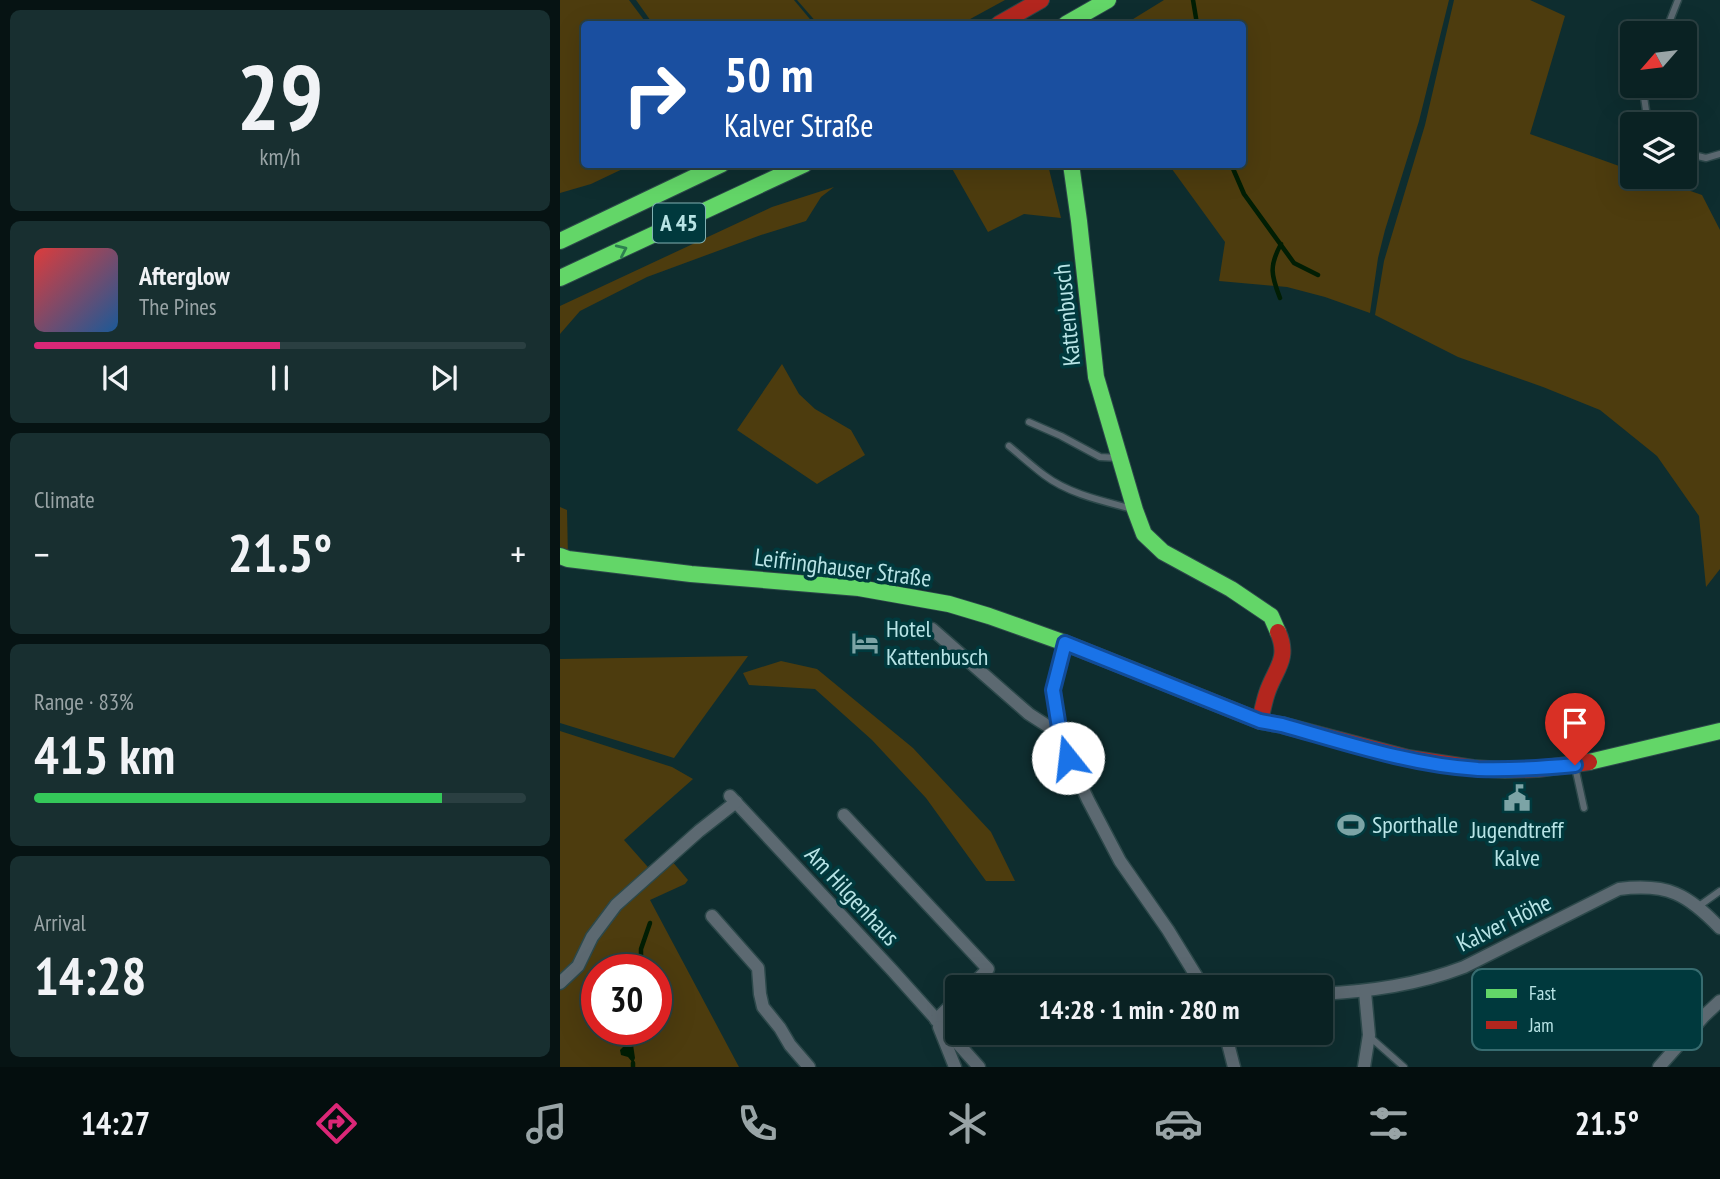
<!DOCTYPE html>
<html lang="en">
<head>
<meta charset="utf-8">
<style>
	:root { --surface:#0a2223; --page:#182f30; --text:#f1f3f6; --muted:#99a4a6; --line:#2a3f41; --accent:#db2777 }
	body { margin:0; font-family:"PT Sans Narrow",sans-serif; background:var(--page); color:var(--text); height:100vh; display:flex; flex-direction:column; font-size:26px; white-space:nowrap }
	* { box-sizing:border-box; margin:0 }
	p { font-size:23px; color:var(--muted) }
	.icon { flex:none; width:38px; height:38px; fill:none; stroke:currentColor; stroke-width:2; stroke-linecap:round; stroke-linejoin:round }
	.map { position:relative; flex:1; overflow:hidden }
	.side { display:flex; flex-direction:column; gap:10px; padding:10px; background:#061313; width:560px }
	.side>* { flex:none }
	.hud { position:absolute; left:21px; top:21px; width:665px; height:147px; border-radius:7px; box-shadow:0 7px 28px #0002,0 0 0 2px var(--line); background:#1a4fa0; color:#fff; overflow:hidden }
	.needle { width:46px; rotate:242deg }
	.tools { position:absolute; left:1060px; top:21px; display:grid; gap:14px }
	.tools a { display:grid; place-items:center; width:77px; height:77px; border-radius:7px; background:var(--surface); box-shadow:0 7px 28px #0002,0 0 0 2px var(--line); font-size:35px }
	.speed { position:absolute; left:21px; top:954px; display:flex; gap:14px; font-size:35px; font-weight:700; text-align:center }
	.speed>* { display:grid; place-content:center; width:91px; height:91px; border-radius:50%; background:var(--surface); box-shadow:0 7px 28px #0002,0 0 0 2px var(--line); line-height:1 }
	.speed .limit { border:10px solid #d22; background:#fff; color:#111 }
	.pin { position:absolute; display:grid; place-items:center; width:60px; height:60px; color:#fff; margin:-72px -30px; border-radius:50% 50% 50% 0; rotate:-45deg; box-shadow:0 0 7px #0007 }
	.pin .icon { rotate:45deg }
	.me { position:absolute; width:77px; margin:-38px; rotate:344deg; stroke-linejoin:round; filter:drop-shadow(0 0 5px #0008) }
	.turn { display:flex; align-items:center; gap:24px; height:147px; padding:0 28px; font-size:32px }
	.turn .icon { width:91px; height:91px; stroke-width:2.5 }
	.turn b { display:block; font-size:49px; line-height:60px }
	.big { font-size:52px; font-weight:700; line-height:1.1 }
	.side .card { flex:1; display:flex; flex-direction:column; justify-content:center; gap:10px; min-width:0; padding:0 24px; border-radius:10px; background:var(--page) }
	.side .dial { align-items:center; gap:0 }
	.dial b { font-size:91px; line-height:1 }
	.song { display:flex; align-items:center; gap:21px }
	.cover { width:84px; height:84px; border-radius:10px; background:linear-gradient(135deg,hsl(0 70% 55%),hsl(210 70% 35%)) }
	.played { height:7px; border-radius:4px; background:linear-gradient(90deg,var(--accent) 50%,var(--line) 50%) }
	.keys { display:flex; justify-content:space-around; direction:ltr }
	.heat { display:flex; justify-content:space-between; align-items:center; font-size:38px; direction:ltr }
	.charge { height:10px; border-radius:5px; background:linear-gradient(90deg,#34c759 83%,var(--line) 0) }
	.trip { position:absolute; left:385px; top:975px; width:388px; height:70px; border-radius:7px; background:var(--surface); box-shadow:0 7px 28px #0002,0 0 0 2px var(--line); font-weight:700; line-height:70px; text-align:center }
	.tabs { display:flex; height:112px; justify-content:space-around; align-items:center; background:#040e0e; color:var(--muted) }
	.tabs .icon { width:49px; height:49px }
	.tabs .selected { color:var(--accent) }
	.tabs b { font-size:32px; color:var(--text) }
	main { display:flex; flex:1; min-height:0 }
	.map>svg:first-child { display:block }
	.green { fill:#4d3c0e; fill-rule:evenodd }
	.water { fill:#011e04 }
	.lines { fill:none; stroke-linecap:round; stroke-linejoin:round }
	.stream { stroke:#011e04; stroke-width:4.5 }
	.lane-casing { stroke:#2c484a; stroke-width:9 }
	.street-casing { stroke:#2c484a; stroke-width:15 }
	.fast-casing { stroke:#2c484a; stroke-width:18 }
	.jam-casing { stroke:#2c484a; stroke-width:18 }
	.lane { stroke:#5c6971; stroke-width:6 }
	.street { stroke:#5c6971; stroke-width:12 }
	.fast { stroke:#63d668; stroke-width:16 }
	.jam { stroke:#b3261e; stroke-width:16 }
	.oneway { stroke:#2d8050 }
	.route-casing { stroke:#114b97; stroke-width:18 }
	.route { stroke:#1a73e8; stroke-width:12 }
	.labels { text-anchor:middle; stroke-width:7; stroke-linejoin:round; paint-order:stroke }
	.shield { fill:#00393d; stroke:#81b1b3; stroke-width:2 }
	.shield-label { font-size:23px; font-weight:bold; fill:#b8e4e6 }
	.street-label { font-size:24px; fill:#b8e4e6; stroke:#00393d }
	.poi-label { font-size:24px; fill:#b8e4e6; stroke:#00393d; text-anchor:start }
	.key { fill:#00393d; stroke:#376c70; stroke-width:2 }
	.key-label { font-size:19px; fill:#b8e4e6 }
</style>
</head>
<body>
<main>
<section class="side">
<div class="card dial"><b>29</b><p>km/h</p></div>
<div class="card">
<div class="song"><i class="cover"></i><div><b>Afterglow</b><p>The Pines</p></div></div>
<div class="played"></div>
<div class="keys"><svg class="icon" aria-label="previous" viewBox="0 0 24 24"><path d="M18 5L8 12l10 7zM5 5v14"/></svg><svg class="icon" aria-label="pause" viewBox="0 0 24 24"><path d="M8 5v14M16 5v14"/></svg><svg class="icon" aria-label="next" viewBox="0 0 24 24"><path d="M6 5l10 7-10 7zM19 5v14"/></svg></div>
</div>
<div class="card"><p>Climate</p>
<div class="heat"><a>−</a><b class="big">21.5°</b><a>+</a></div>
</div>
<div class="card"><p>Range · 83%</p><b class="big">415 km</b><div class="charge"></div></div>
<div class="card"><p>Arrival</p><b class="big">14:28</b></div>
</section>
<div class="map">
<svg width="1160" height="1067" viewBox="0 0 1160 1067">
	<rect width="100%" height="100%" fill="#0e2d2f"/>
	<g class="green">
		<polygon points="0,0 69,0 87,24 24,24 24,164 71,165 31,184 0,193"/>
		<polygon points="76,0 234,0 254,24 93,24"/>
		<polygon points="237,0 445,0 401,24 258,24"/>
		<polygon points="604,0 889,0 859,121 825,230 818,258 810,313 765,297 727,287 659,281 665,242 609,165 682,164 682,24 565,24"/>
		<polygon points="894,0 970,0 1005,16 970,134 1073,171 1073,177 1090,177 1142,195 1160,230 1160,569 1146,587 1139,516 1097,456 1040,410 983,387 898,357 815,315 824,261 865,125"/>
		<polygon points="390,165 488,165 501,218 464,214 428,232"/>
		<polygon points="274,187 261,197 246,221 201,235 87,277 20,311 0,334 0,306 212,207"/>
		<polygon points="222,364 239,394 255,409 291,430 305,455 257,484 177,430"/>
		<polygon points="0,507 7,510 8,559 0,565"/>
		<polygon points="188,656 114,758 0,723 0,659"/>
		<polygon points="221,661 257,669 353,748 431,832 455,881 426,881 366,798 312,740 255,689 189,685 183,673"/>
		<path d="M0 731 112 767 133 779 64 840 94 874 111 860 128 880 125 884 90 900 179 1067H0ZM37 970H96V1029H37Z"/>
	</g>
	<polygon class="water" points="72,1038 75,1058 73,1063 68,1057 61,1055 60,1050"/>
	<g class="lines">
		<g class="stream">
			<polyline points="633,0 637,24"/>
			<polyline points="671,164 684,194 734,263 758,275"/>
			<path d="M720 298C711 275 709 266 721 244"/>
			<polyline points="81,970 81,949 90,923"/>
			<polyline points="71,1029 72,1038"/>
			<polyline points="73,1067 73,1063"/>
		</g>
		<defs>
			<g id="lane">
				<polyline points="1105,33 1118,0"/>
				<polyline points="1084,86 1083,90 1088,124"/>
				<polyline points="1125,153 1146,158 1160,154"/>
				<polyline points="469,422 501,436 540,457 559,458"/>
				<path d="M449 446C461 456 472 466 484 475 509 494 543 501 573 509"/>
				<polyline points="1015,767 1024,808"/>
				<polyline points="1139,906 1160,891"/>
				<polyline points="810,1037 844,1067"/>
			</g>
			<g id="street">
				<polyline points="372,629 469,714 500,734"/>
				<polyline points="505,643 493,690 500,734 508,757 528,800 560,861 608,930 643,987"/>
				<polyline points="170,796 332,970 419,1067"/>
				<polyline points="284,815 428,969 410,987"/>
				<polyline points="152,916 198,968 200,994 203,1007 220,1028 230,1045 249,1067"/>
				<polyline points="0,983 18,966 32,937 56,905 139,831 176,802"/>
				<path d="M761 994C811 991 857 985 904 967L1059 889C1108 883 1127 894 1160 928"/>
				<polyline points="376,1020 397,999"/>
				<polyline points="379,1027 395,1067"/>
				<polyline points="665,1032 674,1067"/>
				<polyline points="804,1067 809,1035 805,992"/>
				<polyline points="1099,1067 1144,1016 1160,1001"/>
			</g>
			<g id="fast">
				<polyline points="506,24 548,0"/>
				<polyline points="511,164 519,221 536,377 575,510 584,534 603,552 671,589 711,616 718,632"/>
				<polyline points="0,241 162,164"/>
				<polyline points="0,278 245,164"/>
				<polyline points="0,556 8,559 131,574 299,588 389,604 429,616 505,643 588,676"/>
				<polyline points="1029,762 1160,731"/>
			</g>
			<g id="jam">
				<polyline points="439,24 481,0"/>
				<polyline points="588,676 700,721 722,725 848,758 913,768 945,770 978,769 1029,762"/>
				<path d="M700 721C702 712 704 702 707 693 715 669 730 659 718 632"/>
			</g>
		</defs>
		<use href="#lane" class="lane-casing"/>
		<use href="#street" class="street-casing"/>
		<use href="#fast" class="fast-casing"/>
		<use href="#jam" class="jam-casing"/>
		<use href="#lane" class="lane"/>
		<use href="#street" class="street"/>
		<use href="#fast" class="fast"/>
		<use href="#jam" class="jam"/>
	</g>
	<defs><path id="oneway-chevron" d="M-2-3.5L2.5 0L-2 3.5" fill="none" stroke-width="1.6" stroke-linecap="round" stroke-linejoin="round" transform="scale(1.75)"/></defs>
	<use class="oneway" href="#oneway-chevron" transform="translate(62 250) rotate(-25)"/>
	<g class="lines">
		<defs>
			<path id="route" d="M508 758 500 734 493 690 505 643 700 721 722 725C786 743 851 765 918 769 950 770 982 768 1015 765"/>
		</defs>
		<use href="#route" class="route-casing"/>
		<use href="#route" class="route"/>
	</g>
	<defs>
		<symbol id="hotel-bare" viewBox="-9 -9 18 18"><path d="M-6-4.5h1.5V1H6V5H4.5V3h-9V5H-6ZM-4 0a1.8 1.8 0 1 1 3.6 0ZM.5 0V-2.5h3Q6-2.5 6 0Z" fill="#7ca4a6" stroke="#00393d" stroke-width="2.5" paint-order="stroke"/></symbol>
		<symbol id="civic-bare" viewBox="-9 -9 18 18"><path d="M-.6-6.5H3V-4.5H.6V-3L4-1V1h2V6H-6V1h2V-1L-.6-3ZM-1.2 2.5V6h2.4V2.5Z" fill="#7ca4a6" stroke="#00393d" stroke-width="2.5" paint-order="stroke"/></symbol>
		<symbol id="stadium-bare" viewBox="-9 -9 18 18"><path d="M0-5a6.5 5 0 1 0 0 10a6.5 5 0 1 0 0-10ZM-3.5-1.8h7v3.6h-7Z" fill="#7ca4a6" stroke="#00393d" stroke-width="2.5" paint-order="stroke"/></symbol>
	</defs>
	<g fill-rule="evenodd">
		<use href="#hotel-bare" x="286" y="624" width="38" height="38"/>
		<use href="#civic-bare" x="938" y="779" width="38" height="38"/>
		<use href="#stadium-bare" x="772" y="806" width="38" height="38"/>
	</g>
	<g class="labels">
		<rect class="shield" x="93" y="203.5" width="52" height="39" rx="5"/>
		<g class="shield-label">
			<text x="119" y="231">A 45</text>
		</g>
		<g class="street-label">
			<text transform="translate(507 315) rotate(-96)" y="8">Kattenbusch</text>
			<text transform="translate(283 568) rotate(7)" y="8">Leifringhauser Straße</text>
			<text transform="translate(292 896) rotate(47)" y="8">Am Hilgenhaus</text>
			<text transform="translate(944 923) rotate(-26)" y="8">Kalver Höhe</text>
		</g>
		<g class="poi-label">
			<text x="326" y="637">Hotel<tspan x="326" dy="28">Kattenbusch</tspan></text>
			<text x="812" y="833">Sporthalle</text>
			<text x="957" y="838" text-anchor="middle">Jugendtreff<tspan x="957" dy="28">Kalve</tspan></text>
		</g>
	</g>
	<rect x="912" y="969" width="230" height="81" rx="10" class="key"/>
	<rect x="926" y="989" width="31" height="9" fill="#63d668"/>
	<rect x="926" y="1021" width="31" height="8" fill="#b3261e"/>
	<g class="key-label">
		<text x="969" y="1000">Fast</text>
		<text x="969" y="1032">Jam</text>
	</g>
</svg>
<div class="tools">
<a><svg class="needle" viewBox="-14 -14 28 28"><path d="M0-13l5 13h-10z" fill="#e53935"/><path d="M0 13l5-13h-10z" fill="#99a4a6"/></svg></a>
<a><svg class="icon" aria-label="layers" viewBox="0 0 24 24"><path d="M12 4l9 5-9 5-9-5zM3 14l9 5 9-5"/></svg></a>
</div>
<div class="speed"><div class="limit">30</div></div>
<div class="pin" style="left:1015px;top:765px;background:#d93025"><svg class="icon" aria-label="arrive" viewBox="0 0 24 24"><path d="M6 21V4h12l-3 4 3 4H6"/></svg></div>
<svg class="me" style="left:508px;top:758px" viewBox="-20 -20 40 40"><circle r="19" fill="#fff"/><path d="M0-13L10 11 0 6-10 11z" fill="#1a73e8"/></svg>
<div class="trip">14:28 · 1 min · 280 m</div>
<div class="hud">
<div class="turn"><svg class="icon" aria-label="right" viewBox="0 0 24 24"><path d="M7 20v-9h11M14 6l5 5-5 5"/></svg><div><b>50 m</b>Kalver Straße</div></div>
</div>
</div>
</main>
<nav class="tabs">
<b>14:27</b>
<svg class="icon selected" aria-label="directions" viewBox="0 0 24 24"><path d="M12 3l9 9-9 9-9-9zM9 14v-3h6M13 9l2 2-2 2"/></svg>
<svg class="icon" aria-label="music" viewBox="0 0 24 24"><path d="M9 18V5l10-2v13"/><circle cx="6" cy="18" r="3"/><circle cx="16" cy="16" r="3"/></svg>
<svg class="icon" aria-label="phone" viewBox="0 0 24 24"><path d="M5 4h4l2 5-3 2q2 4 5 5l2-3 5 2v4C11 20 4 13 5 4z"/></svg>
<svg class="icon" aria-label="climate" viewBox="0 0 24 24"><path d="M12 3v18M4 7l16 10M4 17L20 7"/></svg>
<svg class="icon" aria-label="car" viewBox="0 0 24 24"><path d="M5 17H2v-5l4-1 3-4h7l3 4 3 1v5h-3M9 17h6M6 11h13"/><circle cx="7" cy="17" r="2"/><circle cx="17" cy="17" r="2"/></svg>
<svg class="icon" aria-label="filters" viewBox="0 0 24 24"><path d="M4 7h16M4 17h16"/><circle cx="9" cy="7" r="2"/><circle cx="15" cy="17" r="2"/></svg>
<b>21.5°</b>
</nav>
</body>
</html>
